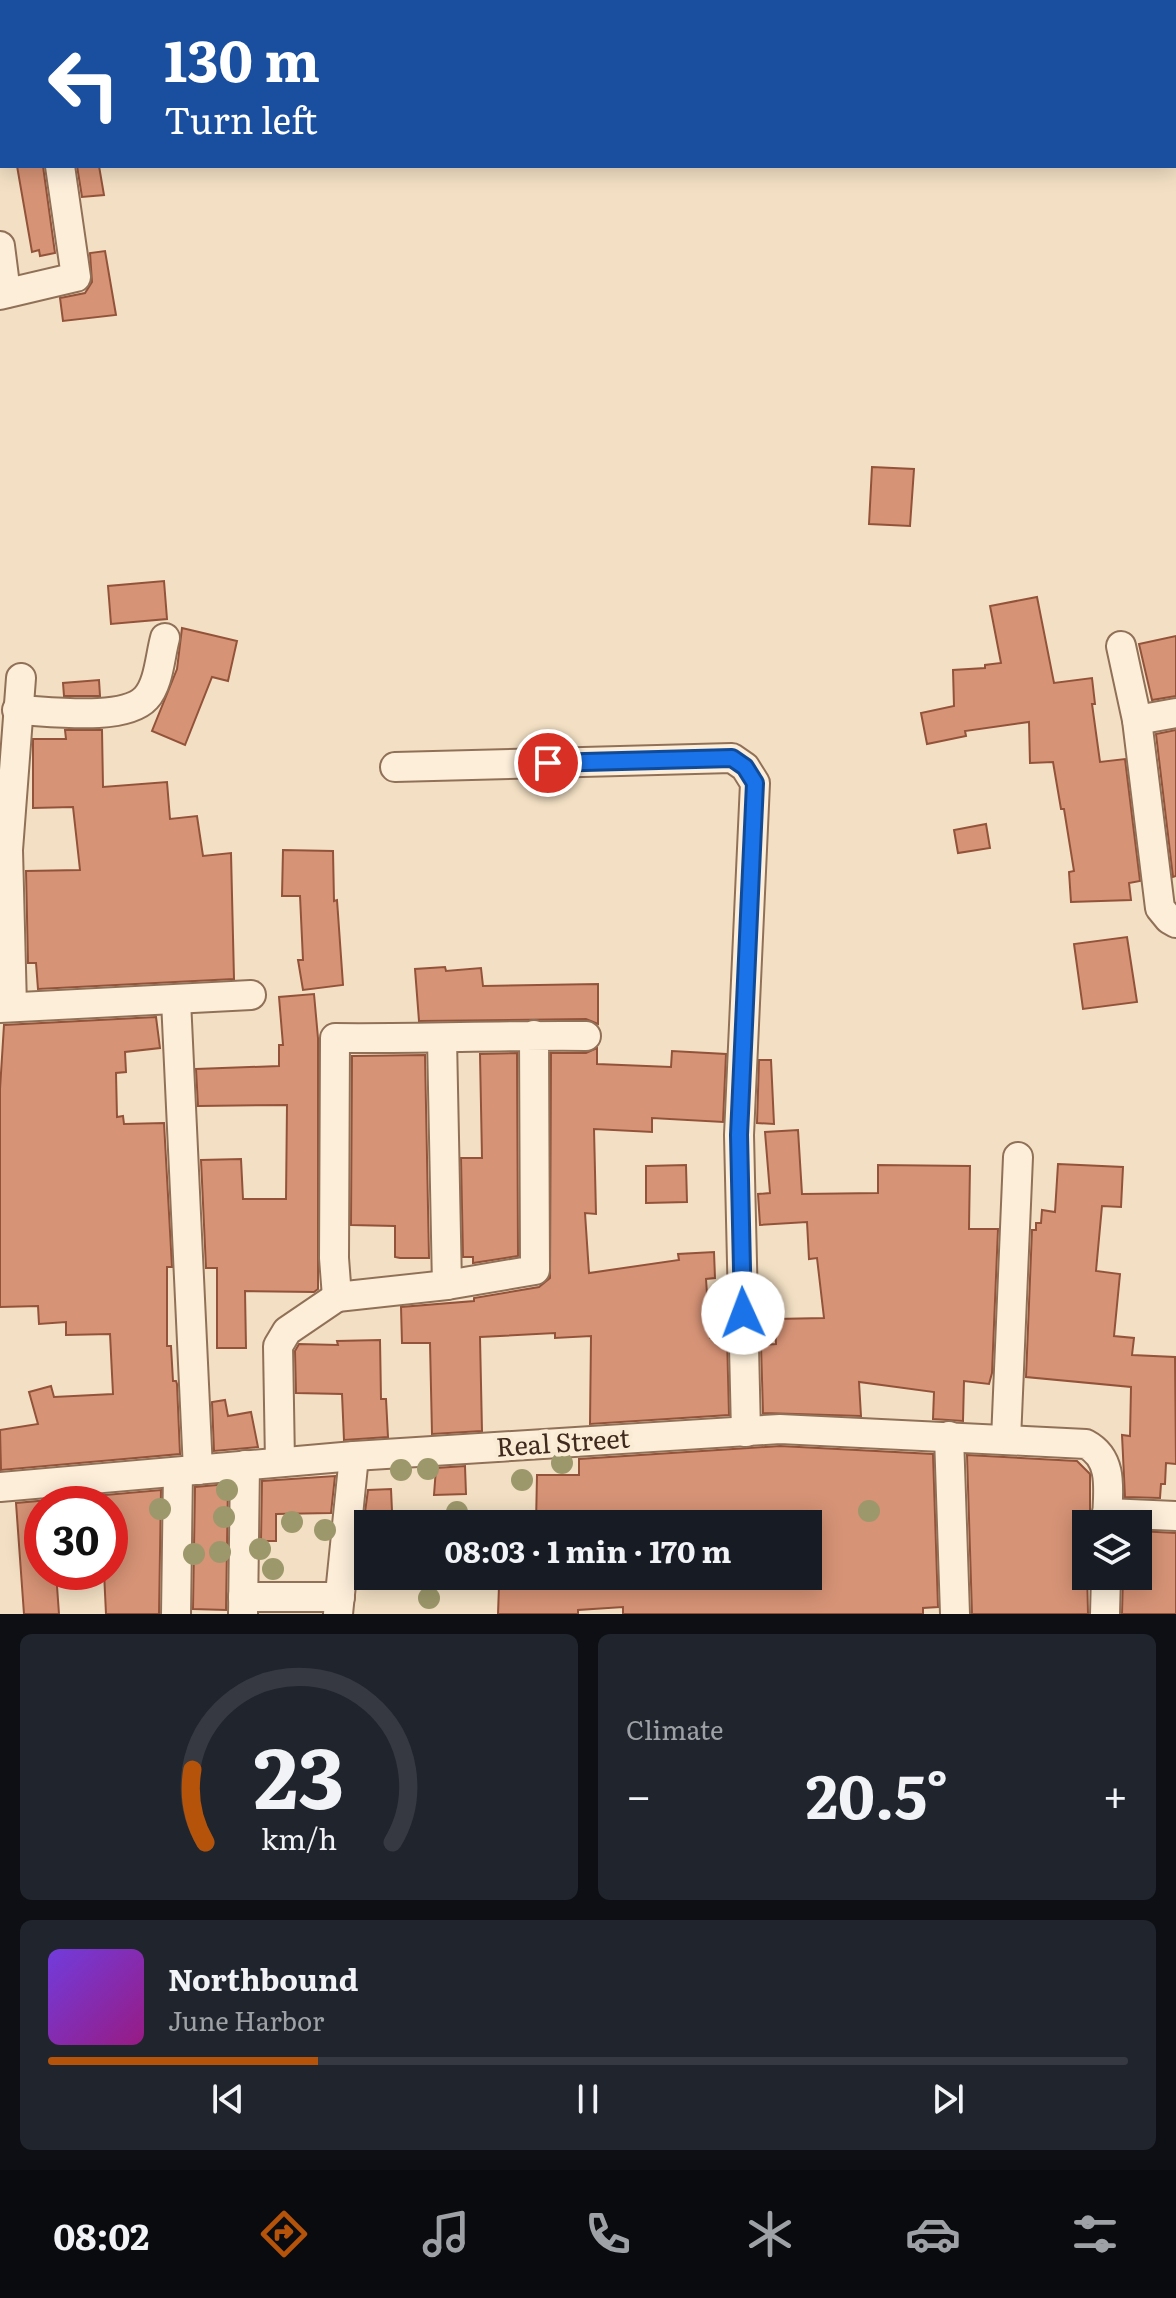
<!DOCTYPE html>
<html lang="en">
<head>
<meta charset="utf-8">
<style>
	:root { --surface:#171b24; --page:#20242c; --text:#f1f3f6; --muted:#9ea1a6; --line:#363941; --accent:#b45309 }
	body { margin:0; font-family:Literata,serif; background:var(--page); color:var(--text); height:100vh; display:flex; flex-direction:column; font-size:30px; white-space:nowrap }
	* { box-sizing:border-box; margin:0 }
	p { font-size:26px; color:var(--muted) }
	.icon { flex:none; width:44px; height:44px; fill:none; stroke:currentColor; stroke-width:2; stroke-linecap:round; stroke-linejoin:round }
	.map { position:relative; height:1614px; overflow:hidden }
	.sheet { display:flex; flex-direction:column; gap:20px; padding:20px; background:#0d0f14; flex:1 }
	.sheet>* { flex:none }
	.banner { position:absolute; left:0px; top:0px; width:1176px; height:168px; box-shadow:0 4px 20px #0003; background:#1a4fa0; color:#fff; overflow:hidden }
	.controls { position:absolute; left:1072px; top:1510px; display:grid; gap:16px }
	.controls a { display:grid; place-items:center; width:80px; height:80px; border-radius:0px; background:var(--surface); box-shadow:0 4px 20px #0003; font-size:40px }
	.speed { position:absolute; left:24px; top:1486px; display:flex; gap:16px; font-size:40px; font-weight:700; text-align:center }
	.speed>* { display:grid; place-content:center; width:104px; height:104px; border-radius:50%; background:var(--surface); box-shadow:0 4px 20px #0003; line-height:1 }
	.speed .limit { border:12px solid #d22; background:#fff; color:#111 }
	.pin { position:absolute; display:grid; place-items:center; width:68px; height:68px; color:#fff; margin:-34px; border:4px solid #fff; border-radius:50%; box-shadow:0 2px 8px #0007 }
	.me { position:absolute; width:88px; margin:-44px; rotate:358deg; stroke-linejoin:round; filter:drop-shadow(0 0 6px #0008) }
	.turn { display:flex; align-items:center; gap:28px; height:168px; padding:0 32px; font-size:36px }
	.turn .icon { width:104px; height:104px; stroke-width:2.5 }
	.turn b { display:block; font-size:56px; line-height:68px }
	.big { font-size:60px; font-weight:700; line-height:1.1 }
	.sheet .widget { flex:1; display:flex; flex-direction:column; justify-content:center; gap:12px; min-width:0; padding:0 28px; border-radius:12px; background:var(--page) }
	.sheet .dial { align-items:center; gap:0 }
	.dial svg { height:208px; overflow:visible; fill:none; stroke:var(--line); stroke-width:7; stroke-linecap:round; text-anchor:middle }
	.dial text { fill:var(--text); stroke:none }
	.song { display:flex; align-items:center; gap:24px }
	.cover { width:96px; height:96px; border-radius:12px; background:linear-gradient(135deg,hsl(260 70% 55%),hsl(310 70% 35%)) }
	.played { height:8px; border-radius:4px; background:linear-gradient(90deg,var(--accent) 25%,var(--line) 25%) }
	.keys { display:flex; justify-content:space-around; direction:ltr }
	.heat { display:flex; justify-content:space-between; align-items:center; font-size:44px; direction:ltr }
	.sheet .tiles { flex:1; display:grid; gap:20px; grid-template-columns:1fr 1fr }
	.widget:last-child { grid-column:span 2 }
	.trip { position:absolute; left:354px; top:1510px; width:468px; height:80px; border-radius:0px; background:var(--surface); box-shadow:0 4px 20px #0003; font-weight:700; line-height:80px; text-align:center }
	.tabs { display:flex; height:128px; justify-content:space-around; align-items:center; background:#090b0e; color:var(--muted) }
	.tabs .icon { width:56px; height:56px }
	.tabs .selected { color:var(--accent) }
	.tabs b { font-size:36px; color:var(--text) }
	.map>svg:first-child { display:block }
	.building { fill:#d69376; stroke:#93533a; stroke-width:2 }
	.lines { fill:none; stroke-linecap:round; stroke-linejoin:round }
	.minor-casing { stroke:#917058; stroke-width:32 }
	.minor { stroke:#fceed9; stroke-width:28 }
	.tree { fill:#9d986b }
	.route-casing { stroke:#114b97; stroke-width:20 }
	.route { stroke:#1a73e8; stroke-width:14 }
	.labels { text-anchor:middle; stroke-width:8; stroke-linejoin:round; paint-order:stroke }
	.street-label { font-size:26px; fill:#3f2a1d; stroke:#faebd5 }
</style>
</head>
<body>
<div class="map">
<svg width="1176" height="1614" viewBox="0 0 1176 1614">
	<rect width="100%" height="100%" fill="#f3e0c4"/>
	<g class="building">
		<polygon points="17,166 43,166 55,253 40,256 39,250 32,252"/>
		<polygon points="77,166 99,166 104,195 82,197"/>
		<polygon points="105,251 116,315 63,321 60,298 85,293 92,282 90,253"/>
		<polygon points="872,467 914,469 910,526 869,524"/>
		<polygon points="164,581 167,619 111,624 108,586"/>
		<polygon points="1037,597 1054,683 1092,678 1095,704 1092,704 1100,762 1125,759 1140,881 1129,883 1131,900 1071,902 1069,872 1074,871 1064,809 1061,809 1053,762 1030,763 1029,722 965,731 966,736 927,744 921,713 954,706 953,670 985,668 985,665 1001,663 990,606"/>
		<polygon points="182,628 237,641 228,681 212,677 185,745 152,731 177,669"/>
		<polygon points="1176,636 1176,696 1152,700 1139,644"/>
		<polygon points="99,680 100,696 64,696 63,683"/>
		<polygon points="65,730 102,730 103,787 167,782 170,819 197,816 203,856 231,853 234,979 38,989 36,963 28,963 26,871 80,870 73,807 33,808 33,739 66,739"/>
		<polygon points="1176,730 1176,876 1173,877 1156,734"/>
		<polygon points="986,824 990,848 958,853 954,830"/>
		<polygon points="283,850 333,851 334,901 337,900 343,985 303,990 298,960 303,960 300,896 282,896"/>
		<polygon points="1127,937 1137,1002 1083,1009 1074,944"/>
		<polygon points="445,967 446,971 481,968 483,986 598,984 598,1024 586,1019 419,1021 415,969"/>
		<polygon points="314,994 318,1038 318,1289 314,1292 245,1291 246,1348 217,1348 217,1268 206,1268 201,1160 241,1159 243,1199 286,1199 287,1105 198,1106 196,1069 279,1066 279,1045 283,1045 279,997"/>
		<polygon points="156,1017 160,1048 125,1052 126,1072 116,1073 117,1117 123,1116 124,1124 164,1123 172,1267 167,1267 167,1346 171,1346 173,1381 176,1381 177,1384 180,1454 1,1470 0,1430 38,1424 29,1392 51,1386 54,1397 113,1394 110,1334 66,1335 66,1322 39,1324 38,1306 0,1307 0,1089 4,1025"/>
		<polygon points="597,1048 597,1064 671,1067 672,1051 726,1054 723,1122 652,1118 652,1132 594,1129 596,1214 585,1213 589,1273 679,1260 678,1254 714,1252 715,1278 706,1279 710,1338 727,1337 729,1415 590,1424 591,1336 555,1338 555,1333 480,1337 482,1431 432,1434 430,1343 402,1343 401,1307 474,1301 474,1298 539,1287 550,1278 551,1053 586,1053"/>
		<polygon points="517,1053 518,1256 473,1263 473,1257 463,1257 461,1158 482,1158 480,1054"/>
		<polygon points="425,1055 429,1258 400,1258 395,1257 395,1226 351,1225 352,1056"/>
		<polygon points="759,1060 771,1060 774,1124 757,1123"/>
		<polygon points="798,1130 802,1194 878,1193 878,1165 970,1166 969,1229 998,1229 992,1373 989,1384 964,1381 963,1421 933,1419 934,1392 859,1382 861,1416 763,1413 761,1345 776,1344 775,1319 824,1318 817,1258 809,1259 807,1222 760,1225 758,1194 770,1193 765,1132"/>
		<polygon points="1058,1164 1123,1167 1121,1207 1102,1206 1096,1271 1120,1274 1114,1336 1134,1338 1132,1355 1175,1357 1176,1464 1166,1463 1165,1484 1161,1484 1160,1498 1125,1497 1122,1435 1130,1436 1131,1387 1026,1377 1032,1230 1036,1230 1036,1223 1041,1223 1042,1210 1055,1212"/>
		<polygon points="686,1165 687,1202 646,1203 646,1166"/>
		<polygon points="380,1340 381,1399 386,1399 388,1437 344,1440 342,1394 296,1393 295,1351 299,1344 338,1345 337,1341"/>
		<polygon points="225,1400 228,1416 251,1412 258,1447 214,1451 212,1402"/>
		<polygon points="780,1446 933,1454 938,1607 923,1608 923,1614 623,1614 623,1607 578,1610 578,1614 498,1614 499,1586 597,1586 597,1583 615,1582 615,1576 808,1576 808,1524 536,1524 537,1475 579,1475 579,1459"/>
		<polygon points="967,1455 1077,1461 1090,1474 1090,1524 1086,1524 1088,1614 972,1614"/>
		<polygon points="465,1466 466,1494 434,1495 436,1468"/>
		<polygon points="335,1476 331,1513 276,1514 276,1541 261,1541 262,1481"/>
		<polygon points="228,1484 226,1610 193,1609 195,1487"/>
		<polygon points="391,1489 392,1511 365,1512 368,1490"/>
		<polygon points="161,1490 159,1614 106,1614 104,1572 110,1572 110,1504 42,1504 42,1572 56,1572 59,1614 24,1614 16,1503"/>
		<polygon points="1138,1531 1176,1533 1176,1614 1122,1614 1123,1576 1138,1576"/>
	</g>
	<g class="lines">
		<defs>
			<g id="minor">
				<polyline points="0,132 2,132"/>
				<polyline points="0,246 6,293"/>
				<polyline points="0,295 76,277 60,166"/>
				<polyline points="1121,646 1137,720 1160,908 1169,919 1176,923"/>
				<path d="M17 710C48 711 124 722 146 698 159 684 160 656 165 638"/>
				<polyline points="1137,720 1176,713"/>
				<polyline points="395,767 732,758 745,767 755,783 739,1135 746,1432"/>
				<polyline points="176,1000 198,1470"/>
				<polyline points="12,1007 8,850 21,678"/>
				<polyline points="0,1008 251,995"/>
				<path d="M534 1035 535 1270 447 1285 337 1297 334 1258 335 1038C419 1039 502 1035 586 1036"/>
				<polyline points="442,1039 447,1285"/>
				<polyline points="949,1436 955,1614"/>
				<polyline points="1006,1440 1018,1157"/>
				<polyline points="280,1462 278,1346 287,1331 337,1297"/>
				<path d="M0 1487 354 1456 780 1429 1086 1444C1116 1460 1107 1495 1107 1524"/>
				<polyline points="1107,1513 1176,1516"/>
				<polyline points="243,1597 340,1597"/>
				<polyline points="176,1614 178,1472"/>
				<polyline points="243,1614 245,1465"/>
				<polyline points="338,1614 354,1456"/>
				<polyline points="1105,1614 1106,1576"/>
			</g>
		</defs>
		<use href="#minor" class="minor-casing"/>
		<use href="#minor" class="minor"/>
	</g>
	<g class="tree">
		<circle cx="562" cy="1463" r="11"/>
		<circle cx="428" cy="1469" r="11"/>
		<circle cx="401" cy="1470" r="11"/>
		<circle cx="522" cy="1480" r="11"/>
		<circle cx="227" cy="1490" r="11"/>
		<circle cx="160" cy="1509" r="11"/>
		<circle cx="869" cy="1511" r="11"/>
		<circle cx="457" cy="1512" r="11"/>
		<circle cx="224" cy="1517" r="11"/>
		<circle cx="292" cy="1522" r="11"/>
		<circle cx="325" cy="1530" r="11"/>
		<circle cx="260" cy="1549" r="11"/>
		<circle cx="220" cy="1552" r="11"/>
		<circle cx="194" cy="1554" r="11"/>
		<circle cx="273" cy="1569" r="11"/>
		<circle cx="429" cy="1598" r="11"/>
	</g>
	<g class="lines">
		<defs>
			<polyline id="route" points="548,763 732,758 745,767 755,783 739,1135 743,1313"/>
		</defs>
		<use href="#route" class="route-casing"/>
		<use href="#route" class="route"/>
	</g>
	<g class="labels">
		<g class="street-label">
			<text transform="translate(563 1443) rotate(-4)" y="9">Real Street</text>
		</g>
	</g>
</svg>
<div class="controls">
<a><svg class="icon" aria-label="layers" viewBox="0 0 24 24"><path d="M12 4l9 5-9 5-9-5zM3 14l9 5 9-5"/></svg></a>
</div>
<div class="speed"><div class="limit">30</div></div>
<div class="pin" style="left:548px;top:763px;background:#d93025"><svg class="icon" aria-label="arrive" viewBox="0 0 24 24"><path d="M6 21V4h12l-3 4 3 4H6"/></svg></div>
<svg class="me" style="left:743px;top:1313px" viewBox="-20 -20 40 40"><circle r="19" fill="#fff"/><path d="M0-13L10 11 0 6-10 11z" fill="#1a73e8"/></svg>
<div class="trip">08:03 · 1 min · 170 m</div>
<div class="banner">
<div class="turn"><svg class="icon" aria-label="left" viewBox="0 0 24 24"><path d="M17 20v-9H6M10 6l-5 5 5 5"/></svg><div><b>130 m</b>Turn left</div></div>
</div>
</div>
<section class="sheet">
<div class="tiles">
<div class="widget dial"><svg viewBox="0 0 100 80">
<path d="M14 69A42 42 0 1 1 86 69"/>
<path d="M14 69A42 42 0 0 1 9 41" stroke="#b45309"/>
<text x="50" y="56" font-size="32" font-weight="700">23</text>
<text x="50" y="72" font-size="11">km/h</text>
</svg></div>
<div class="widget"><p>Climate</p>
<div class="heat"><a>−</a><b class="big">20.5°</b><a>+</a></div>
</div>
<div class="widget">
<div class="song"><i class="cover"></i><div><b>Northbound</b><p>June Harbor</p></div></div>
<div class="played"></div>
<div class="keys"><svg class="icon" aria-label="previous" viewBox="0 0 24 24"><path d="M18 5L8 12l10 7zM5 5v14"/></svg><svg class="icon" aria-label="pause" viewBox="0 0 24 24"><path d="M8 5v14M16 5v14"/></svg><svg class="icon" aria-label="next" viewBox="0 0 24 24"><path d="M6 5l10 7-10 7zM19 5v14"/></svg></div>
</div>
</div>
</section>
<nav class="tabs">
<b>08:02</b>
<svg class="icon selected" aria-label="directions" viewBox="0 0 24 24"><path d="M12 3l9 9-9 9-9-9zM9 14v-3h6M13 9l2 2-2 2"/></svg>
<svg class="icon" aria-label="music" viewBox="0 0 24 24"><path d="M9 18V5l10-2v13"/><circle cx="6" cy="18" r="3"/><circle cx="16" cy="16" r="3"/></svg>
<svg class="icon" aria-label="phone" viewBox="0 0 24 24"><path d="M5 4h4l2 5-3 2q2 4 5 5l2-3 5 2v4C11 20 4 13 5 4z"/></svg>
<svg class="icon" aria-label="climate" viewBox="0 0 24 24"><path d="M12 3v18M4 7l16 10M4 17L20 7"/></svg>
<svg class="icon" aria-label="car" viewBox="0 0 24 24"><path d="M5 17H2v-5l4-1 3-4h7l3 4 3 1v5h-3M9 17h6M6 11h13"/><circle cx="7" cy="17" r="2"/><circle cx="17" cy="17" r="2"/></svg>
<svg class="icon" aria-label="filters" viewBox="0 0 24 24"><path d="M4 7h16M4 17h16"/><circle cx="9" cy="7" r="2"/><circle cx="15" cy="17" r="2"/></svg>
</nav>
</body>
</html>
